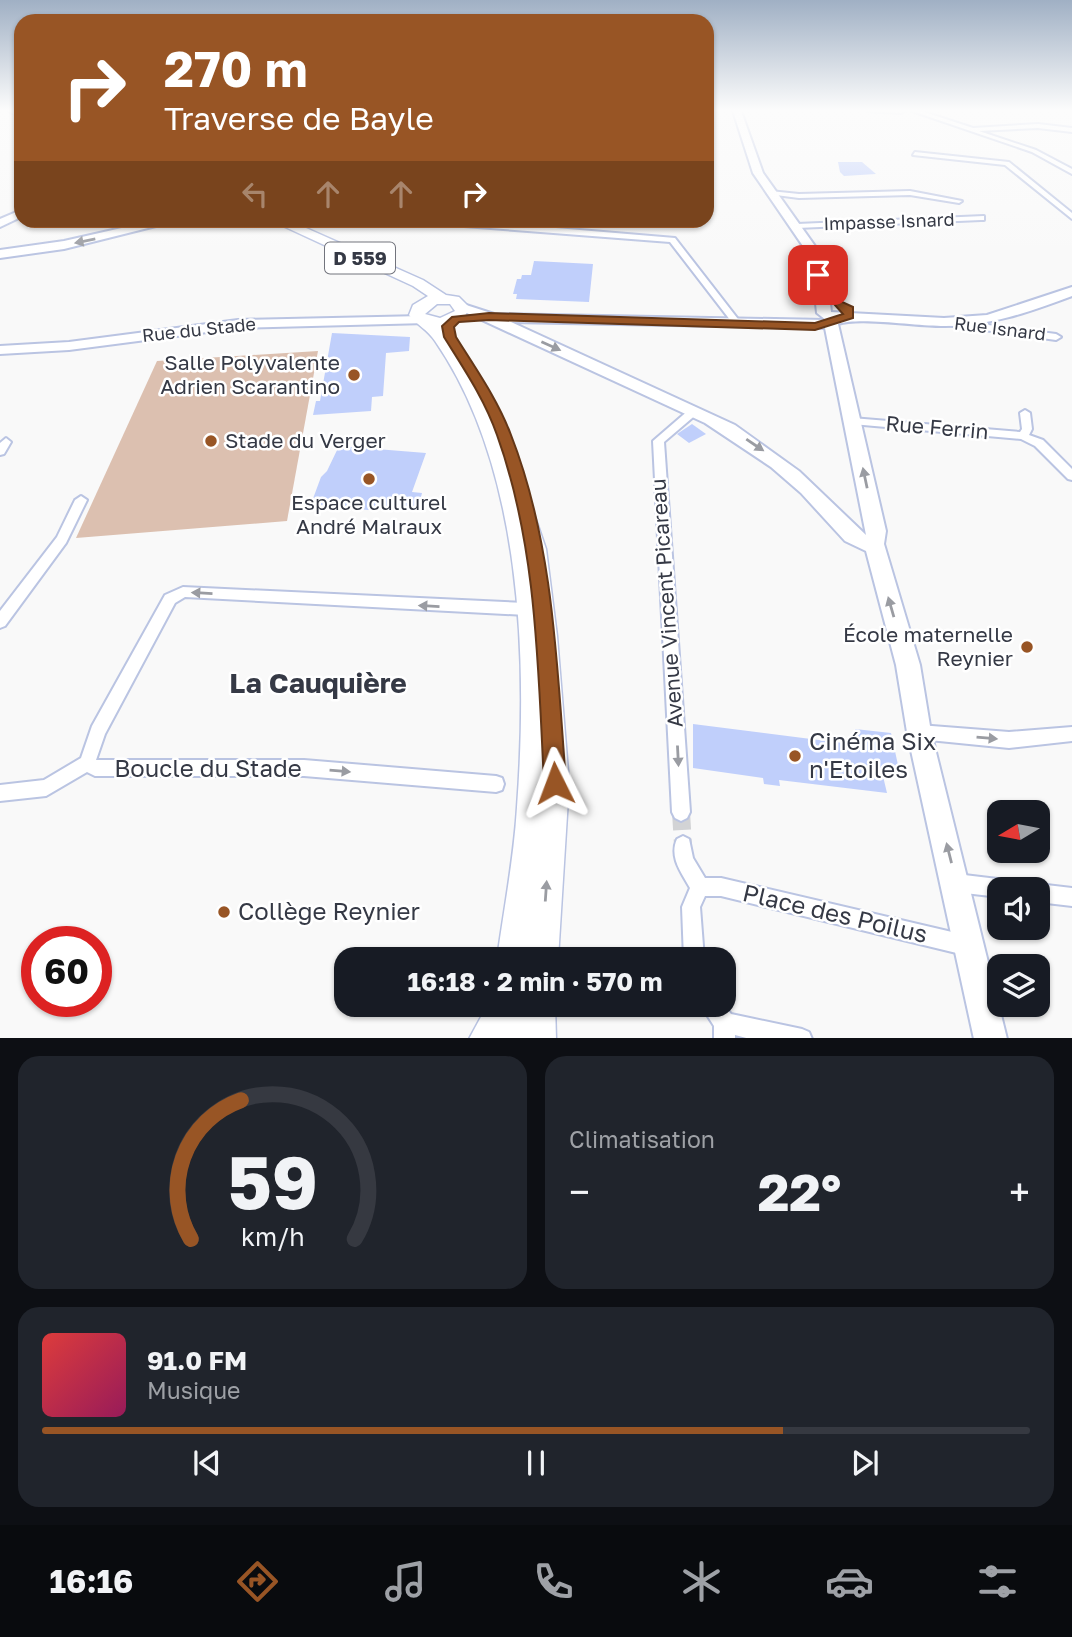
<!DOCTYPE html>
<html lang="fr">
<head>
<meta charset="utf-8">
<style>
	:root { --surface:#171b24; --page:#20242c; --text:#f1f3f6; --muted:#9ea1a6; --line:#363941; --accent:#985525 }
	body { margin:0; font-family:"Golos Text",sans-serif; background:var(--page); color:var(--text); height:100vh; display:flex; flex-direction:column; font-size:26px; white-space:nowrap }
	* { box-sizing:border-box; margin:0 }
	p { font-size:23px; color:var(--muted) }
	.icon { flex:none; width:38px; height:38px; fill:none; stroke:currentColor; stroke-width:2; stroke-linecap:round; stroke-linejoin:round }
	.map { position:relative; height:1038px; overflow:hidden }
	.details { display:flex; flex-direction:column; gap:18px; padding:18px; background:#0d0f14; flex:1 }
	.details>* { flex:none }
	.banner { position:absolute; left:14px; top:14px; width:700px; height:214px; border-radius:21px; box-shadow:0 2px 5px #0004; background:#985525; color:#fff; overflow:hidden }
	.needle { width:46px; rotate:260deg }
	.controls { position:absolute; left:987px; top:800px; display:grid; gap:14px }
	.controls a { display:grid; place-items:center; width:63px; height:63px; border-radius:14px; background:var(--surface); box-shadow:0 2px 5px #0004; font-size:35px }
	.speed { position:absolute; left:21px; top:926px; display:flex; gap:14px; font-size:35px; font-weight:700; text-align:center }
	.speed>* { display:grid; place-content:center; width:91px; height:91px; border-radius:50%; background:var(--surface); box-shadow:0 2px 5px #0004; line-height:1 }
	.speed .limit { border:10px solid #d22; background:#fff; color:#111 }
	.pin { position:absolute; display:grid; place-items:center; width:60px; height:60px; color:#fff; margin:-30px; border-radius:14px; box-shadow:0 4px 10px #0006 }
	.me { position:absolute; width:77px; margin:-38px; rotate:357deg; stroke-linejoin:round; filter:drop-shadow(0 0 5px #0008) }
	.turn { display:flex; align-items:center; gap:24px; height:147px; padding:0 35px; font-size:32px }
	.turn .icon { width:91px; height:91px; stroke-width:2.5 }
	.turn b { display:block; font-size:49px; line-height:60px }
	.lanes { display:flex; align-items:center; height:66px; padding:0 35px; background:#0003; justify-content:center; gap:35px; direction:ltr }
	.lanes .off { opacity:.35 }
	.big { font-size:52px; font-weight:700; line-height:1.1 }
	.details .widget { flex:1; display:flex; flex-direction:column; justify-content:center; gap:10px; min-width:0; padding:0 24px; border-radius:21px; background:var(--page) }
	.details .dial { align-items:center; gap:0 }
	.dial svg { height:182px; overflow:visible; fill:none; stroke:var(--line); stroke-width:7; stroke-linecap:round; text-anchor:middle }
	.dial text { fill:var(--text); stroke:none }
	.song { display:flex; align-items:center; gap:21px }
	.cover { width:84px; height:84px; border-radius:10px; background:linear-gradient(135deg,hsl(0 70% 55%),hsl(330 70% 35%)) }
	.played { height:7px; border-radius:4px; background:linear-gradient(90deg,var(--accent) 75%,var(--line) 75%) }
	.keys { display:flex; justify-content:space-around; direction:ltr }
	.heat { display:flex; justify-content:space-between; align-items:center; font-size:38px; direction:ltr }
	.details .tiles { flex:1; display:grid; gap:18px; grid-template-columns:1fr 1fr }
	.widget:last-child { grid-column:span 2 }
	.trip { position:absolute; left:334px; top:947px; width:402px; height:70px; border-radius:21px; background:var(--surface); box-shadow:0 2px 5px #0004; font-weight:700; line-height:70px; text-align:center }
	.dock { display:flex; height:112px; justify-content:space-around; align-items:center; background:#090b0e; color:var(--muted) }
	.dock .icon { width:49px; height:49px }
	.dock .selected { color:var(--accent) }
	.dock b { font-size:32px; color:var(--text) }
	.map>svg:first-child { display:block }
	.green { fill:#dcc0b0 }
	.building { fill:#c0cffb }
	.lines { fill:none; stroke-linecap:round; stroke-linejoin:round }
	.street-tunnel { stroke:#d2d3d5; stroke-width:18; stroke-dasharray:18 9; stroke-linecap:butt }
	.street-casing { stroke:#bac4e2; stroke-width:4 }
	.secondary-casing { stroke:#bac4e2; stroke-width:4 }
	.primary-casing { stroke:#bac4e2; stroke-width:3 }
	.street { fill:#fff; fill-rule:evenodd }
	.secondary { fill:#fff; fill-rule:evenodd }
	.primary { fill:#fff; fill-rule:evenodd }
	.oneway { fill:#9a9ca2 }
	.route { fill:#985525; stroke:#633718; stroke-width:2 }
	.poi-dot { fill:#985525; stroke:#fff; stroke-width:2.5 }
	.labels { text-anchor:middle; stroke-width:5; stroke-linejoin:round; paint-order:stroke }
	.far-street-label { font-size:18px; fill:#353945; stroke:#fff }
	.shield { fill:#fff; stroke:#72747d; stroke-width:2 }
	.shield-label { font-size:19px; font-weight:bold; fill:#353945 }
	.poi-label { font-size:21px; fill:#353945; stroke:#fff; text-anchor:end }
	.street-label { font-size:21px; fill:#353945; stroke:#fff }
	.near-poi-label { font-size:24px; fill:#353945; stroke:#fff; text-anchor:start }
	.near-street-label { font-size:24px; fill:#353945; stroke:#fff }
	.near-neighbourhood-label { font-size:28px; font-weight:bold; fill:#353945; stroke:#fff }
</style>
</head>
<body>
<div class="map">
<svg width="1072" height="1039" viewBox="0 0 1072 1039">
	<rect width="100%" height="100%" fill="#f9f9f9"/>
	<polygon class="green" points="318,351 287,521 76,538 157,361"/>
	<g class="building">
		<polygon points="838,162 862,162 876,174 844,176 840,172"/>
		<polygon points="534,261 593,264 589,302 516,299 517,294 513,294 517,279 521,279 522,275 531,275"/>
		<polygon points="332,333 410,337 409,351 386,353 383,396 372,397 371,411 313,415 316,401 320,401"/>
		<polygon points="692,424 706,434 689,443 677,434"/>
		<polygon points="339,446 426,453 412,492 422,493 418,509 381,506 381,510 368,510 311,504 321,477 327,471"/>
		<polygon points="693,724 858,745 855,729 891,733 900,774 882,772 887,793 779,780 780,786 764,784 763,778 693,768"/>
	</g>
	<g class="lines">
		<polyline class="street-tunnel" points="681,812 683,845"/>
		<defs>
			<g id="street">
				<polygon points="868,111 904,111 901,113"/>
				<polygon points="912,111 921,111 973,128 1038,124 1072,128 1072,132 1038,128 979,131 1036,150 1072,169 1072,174 1032,152"/>
				<polygon points="915,152 1009,162 1072,213 1072,219 1005,165 913,155"/>
				<polygon points="770,191 799,194 910,191 962,201 959,203 910,195 799,198 768,194 767,193"/>
				<polygon points="984,216 984,220 981,220 797,228 793,226 797,224"/>
				<polygon points="462,220 675,238 741,323 734,325 670,242 464,226 460,224"/>
				<polygon points="951,320 1056,334 1061,337 1056,340 948,325 947,323"/>
				<polygon points="694,408 698,409 698,413 664,442 690,812 687,818 681,821 675,818 672,812 653,441 690,409"/>
				<polygon points="1025,410 1030,413 1032,429 1029,435 1043,440 1072,469 1072,480 1068,479 1035,446 1021,439 852,424 847,421 852,418 1020,432 1022,429 1020,413"/>
				<polygon points="6,438 11,442 4,454 0,455 0,443"/>
				<polygon points="81,496 87,500 66,543 5,626 0,628 0,611 57,537 75,500"/>
				<polygon points="183,587 526,603 531,605 533,609 531,613 526,615 185,597 175,603 105,734 96,760 304,760 496,776 502,778 504,784 502,790 496,792 304,776 95,776 87,772 46,796 0,801 0,785 44,780 81,758 92,726 165,595"/>
				<polygon points="919,725 1009,732 1072,727 1072,741 1009,748 919,739 913,737 911,732 913,727"/>
				<path d="M683 836 689 839 693 858 705 878H721L969 936 976 939 979 946 976 953 969 956 721 896H705L700 907 704 959H684L682 907 690 888C681 872 669 857 677 839Z"/>
				<polygon points="956,874 1006,880 1013,882 1015,889 999,889 999,897 956,892 950,889 947,883 950,877"/>
				<polygon points="1038,884 1072,888 1072,906 1038,902 1038,889 1030,889"/>
				<polygon points="700,1004 723,1004 731,1014 802,1029 809,1032 812,1039 750,1039 735,1035 735,1039 714,1039 714,1026"/>
			</g>
			<g id="secondary">
				<path d="M733 111H741L763 173 817 249 828 284 831 312 944 318 987 315 1072 287V296C1029 312 988 327 941 326 915 326 860 317 838 324L886 531 884 544 920 665 931 732 1007 1039H974L907 732 896 665 866 551 845 541 801 493 771 467 705 423 456 308 463 304 494 314 826 320 817 313 814 284 805 249 753 173ZM511 322 825 328 866 535 799 471 735 425Z"/>
				<polygon points="21,210 21,217 0,227 0,219"/>
				<polygon points="157,220 180,220 64,249 0,258 0,250 64,241"/>
				<polygon points="422,316 427,317 427,323 238,328 69,350 0,354 0,346 69,342 238,320"/>
			</g>
			<g id="primary">
				<polygon points="8,111 21,111 21,118"/>
				<path d="M270 220H288L423 280 446 295 459 297 470 308 462 320 442 327C485 381 507 446 524 512L534 514 546 549 557 636 569 783 558 959H497C504 908 514 858 517 807 528 658 522 467 435 341 428 330 417 325 409 315L413 305 428 296 413 286ZM437 304H450L455 311 440 318 425 314Z"/>
				<polygon points="488,1004 555,1004 556,1039 469,1039"/>
			</g>
		</defs>
		<use href="#street" class="street-casing"/>
		<use href="#secondary" class="secondary-casing"/>
		<use href="#primary" class="primary-casing"/>
		<use href="#street" class="street"/>
		<use href="#secondary" class="secondary"/>
		<use href="#primary" class="primary"/>
	</g>
	<defs><path id="oneway-solid" d="M-6-.8H1V-3.2L6.5 0L1 3.2V.8H-6Z" transform="scale(1.75)"/></defs>
	<g class="oneway">
		<use href="#oneway-solid" transform="translate(85 241) rotate(169)"/>
		<use href="#oneway-solid" transform="translate(551 346) rotate(24)"/>
		<use href="#oneway-solid" transform="translate(755 445) rotate(34)"/>
		<use href="#oneway-solid" transform="translate(865 478) rotate(-102)"/>
		<use href="#oneway-solid" transform="translate(202 593) rotate(-177)"/>
		<use href="#oneway-solid" transform="translate(429 606) rotate(-177)"/>
		<use href="#oneway-solid" transform="translate(891 607) rotate(-106)"/>
		<use href="#oneway-solid" transform="translate(987 738) rotate(5)"/>
		<use href="#oneway-solid" transform="translate(678 756) rotate(87)"/>
		<use href="#oneway-solid" transform="translate(340 771) rotate(5)"/>
		<use href="#oneway-solid" transform="translate(949 853) rotate(-104)"/>
		<use href="#oneway-solid" transform="translate(546 891) rotate(-86)"/>
	</g>
	<linearGradient id="sky" x2="0" y2="1"><stop stop-color="#a0b0c4"/><stop offset="0.43" stop-color="#fcfcfc"/><stop offset="1" stop-color="#fcfcfc" stop-opacity="0"/></linearGradient>
	<rect width="1072" height="257" fill="url(#sky)"/>
	<path class="route" d="M818 271 842 302 853 307V318L815 330 489 320 459 322 454 327 456 337C476 369 498 400 511 435 554 545 557 667 566 783L563 791 555 794 547 791 544 783C538 667 537 546 497 435 485 400 464 369 444 337L442 326 452 317 489 313 815 323 843 314 818 286 813 275Z"/>
	<g class="poi-dot">
		<circle cx="354" cy="375" r="7"/>
		<circle cx="211" cy="441" r="7"/>
		<circle cx="369" cy="479" r="7"/>
		<circle cx="1027" cy="647" r="7"/>
		<circle cx="795" cy="756" r="7"/>
		<circle cx="224" cy="912" r="7"/>
	</g>
	<g class="labels">
		<g class="far-street-label">
			<text transform="translate(889 222) rotate(-2)" y="6">Impasse Isnard</text>
			<text transform="translate(1000 329) rotate(7)" y="6">Rue Isnard</text>
			<text transform="translate(199 330) rotate(-6)" y="6">Rue du Stade</text>
		</g>
		<rect class="shield" x="325" y="242.5" width="70" height="31" rx="5"/>
		<g class="shield-label">
			<text x="360" y="265">D 559</text>
		</g>
		<g class="poi-label">
			<text x="340" y="370">Salle Polyvalente<tspan x="340" dy="24">Adrien Scarantino</tspan></text>
			<text x="225" y="448" text-anchor="start">Stade du Verger</text>
			<text x="369" y="510" text-anchor="middle">Espace culturel<tspan x="369" dy="24">André Malraux</tspan></text>
			<text x="1013" y="642">École maternelle<tspan x="1013" dy="24">Reynier</tspan></text>
		</g>
		<g class="street-label">
			<text transform="translate(937 428) rotate(5)" y="7">Rue Ferrin</text>
			<text transform="translate(667 603) rotate(-94)" y="7">Avenue Vincent Picareau</text>
		</g>
		<g class="near-poi-label">
			<text x="809" y="750">Cinéma Six<tspan x="809" dy="28">n'Etoiles</tspan></text>
			<text x="238" y="920">Collège Reynier</text>
		</g>
		<g class="near-street-label">
			<text x="208" y="777">Boucle du Stade</text>
			<text transform="translate(835 914) rotate(13)" y="8">Place des Poilus</text>
		</g>
		<g class="near-neighbourhood-label">
			<text x="318" y="693">La Cauquière</text>
		</g>
	</g>
</svg>
<div class="controls">
<a><svg class="needle" viewBox="-14 -14 28 28"><path d="M0-13l5 13h-10z" fill="#e53935"/><path d="M0 13l5-13h-10z" fill="#9ea1a6"/></svg></a>
<a><svg class="icon" aria-label="sound" viewBox="0 0 24 24"><path d="M4 9h4l5-4v14l-5-4H4zM17 9q2 3 0 6"/></svg></a>
<a><svg class="icon" aria-label="layers" viewBox="0 0 24 24"><path d="M12 4l9 5-9 5-9-5zM3 14l9 5 9-5"/></svg></a>
</div>
<div class="speed"><div class="limit">60</div></div>
<div class="pin" style="left:818px;top:275px;background:#d93025"><svg class="icon" aria-label="arrive" viewBox="0 0 24 24"><path d="M6 21V4h12l-3 4 3 4H6"/></svg></div>
<svg class="me" style="left:555px;top:783px" viewBox="-20 -20 40 40"><path d="M0-17L14 15 0 8-14 15z" fill="#985525" stroke="#fff" stroke-width="4"/></svg>
<div class="trip">16:18 · 2 min · 570 m</div>
<div class="banner">
<div class="turn"><svg class="icon" aria-label="right" viewBox="0 0 24 24"><path d="M7 20v-9h11M14 6l5 5-5 5"/></svg><div><b>270 m</b>Traverse de Bayle</div></div>
<div class="lanes"><svg class="icon off" aria-label="left" viewBox="0 0 24 24"><path d="M17 20v-9H6M10 6l-5 5 5 5"/></svg><svg class="icon off" aria-label="ahead" viewBox="0 0 24 24"><path d="M12 20V5M6 11l6-6 6 6"/></svg><svg class="icon off" aria-label="ahead" viewBox="0 0 24 24"><path d="M12 20V5M6 11l6-6 6 6"/></svg><svg class="icon" aria-label="right" viewBox="0 0 24 24"><path d="M7 20v-9h11M14 6l5 5-5 5"/></svg></div>
</div>
</div>
<section class="details">
<div class="tiles">
<div class="widget dial"><svg viewBox="0 0 100 80">
<path d="M14 69A42 42 0 1 1 86 69"/>
<path d="M14 69A42 42 0 0 1 36 8" stroke="#985525"/>
<text x="50" y="56" font-size="32" font-weight="700">59</text>
<text x="50" y="72" font-size="11">km/h</text>
</svg></div>
<div class="widget"><p>Climatisation</p>
<div class="heat"><a>−</a><b class="big">22°</b><a>+</a></div>
</div>
<div class="widget">
<div class="song"><i class="cover"></i><div><b>91.0 FM</b><p>Musique</p></div></div>
<div class="played"></div>
<div class="keys"><svg class="icon" aria-label="previous" viewBox="0 0 24 24"><path d="M18 5L8 12l10 7zM5 5v14"/></svg><svg class="icon" aria-label="pause" viewBox="0 0 24 24"><path d="M8 5v14M16 5v14"/></svg><svg class="icon" aria-label="next" viewBox="0 0 24 24"><path d="M6 5l10 7-10 7zM19 5v14"/></svg></div>
</div>
</div>
</section>
<nav class="dock">
<b>16:16</b>
<svg class="icon selected" aria-label="directions" viewBox="0 0 24 24"><path d="M12 3l9 9-9 9-9-9zM9 14v-3h6M13 9l2 2-2 2"/></svg>
<svg class="icon" aria-label="music" viewBox="0 0 24 24"><path d="M9 18V5l10-2v13"/><circle cx="6" cy="18" r="3"/><circle cx="16" cy="16" r="3"/></svg>
<svg class="icon" aria-label="phone" viewBox="0 0 24 24"><path d="M5 4h4l2 5-3 2q2 4 5 5l2-3 5 2v4C11 20 4 13 5 4z"/></svg>
<svg class="icon" aria-label="climate" viewBox="0 0 24 24"><path d="M12 3v18M4 7l16 10M4 17L20 7"/></svg>
<svg class="icon" aria-label="car" viewBox="0 0 24 24"><path d="M5 17H2v-5l4-1 3-4h7l3 4 3 1v5h-3M9 17h6M6 11h13"/><circle cx="7" cy="17" r="2"/><circle cx="17" cy="17" r="2"/></svg>
<svg class="icon" aria-label="filters" viewBox="0 0 24 24"><path d="M4 7h16M4 17h16"/><circle cx="9" cy="7" r="2"/><circle cx="15" cy="17" r="2"/></svg>
</nav>
</body>
</html>
